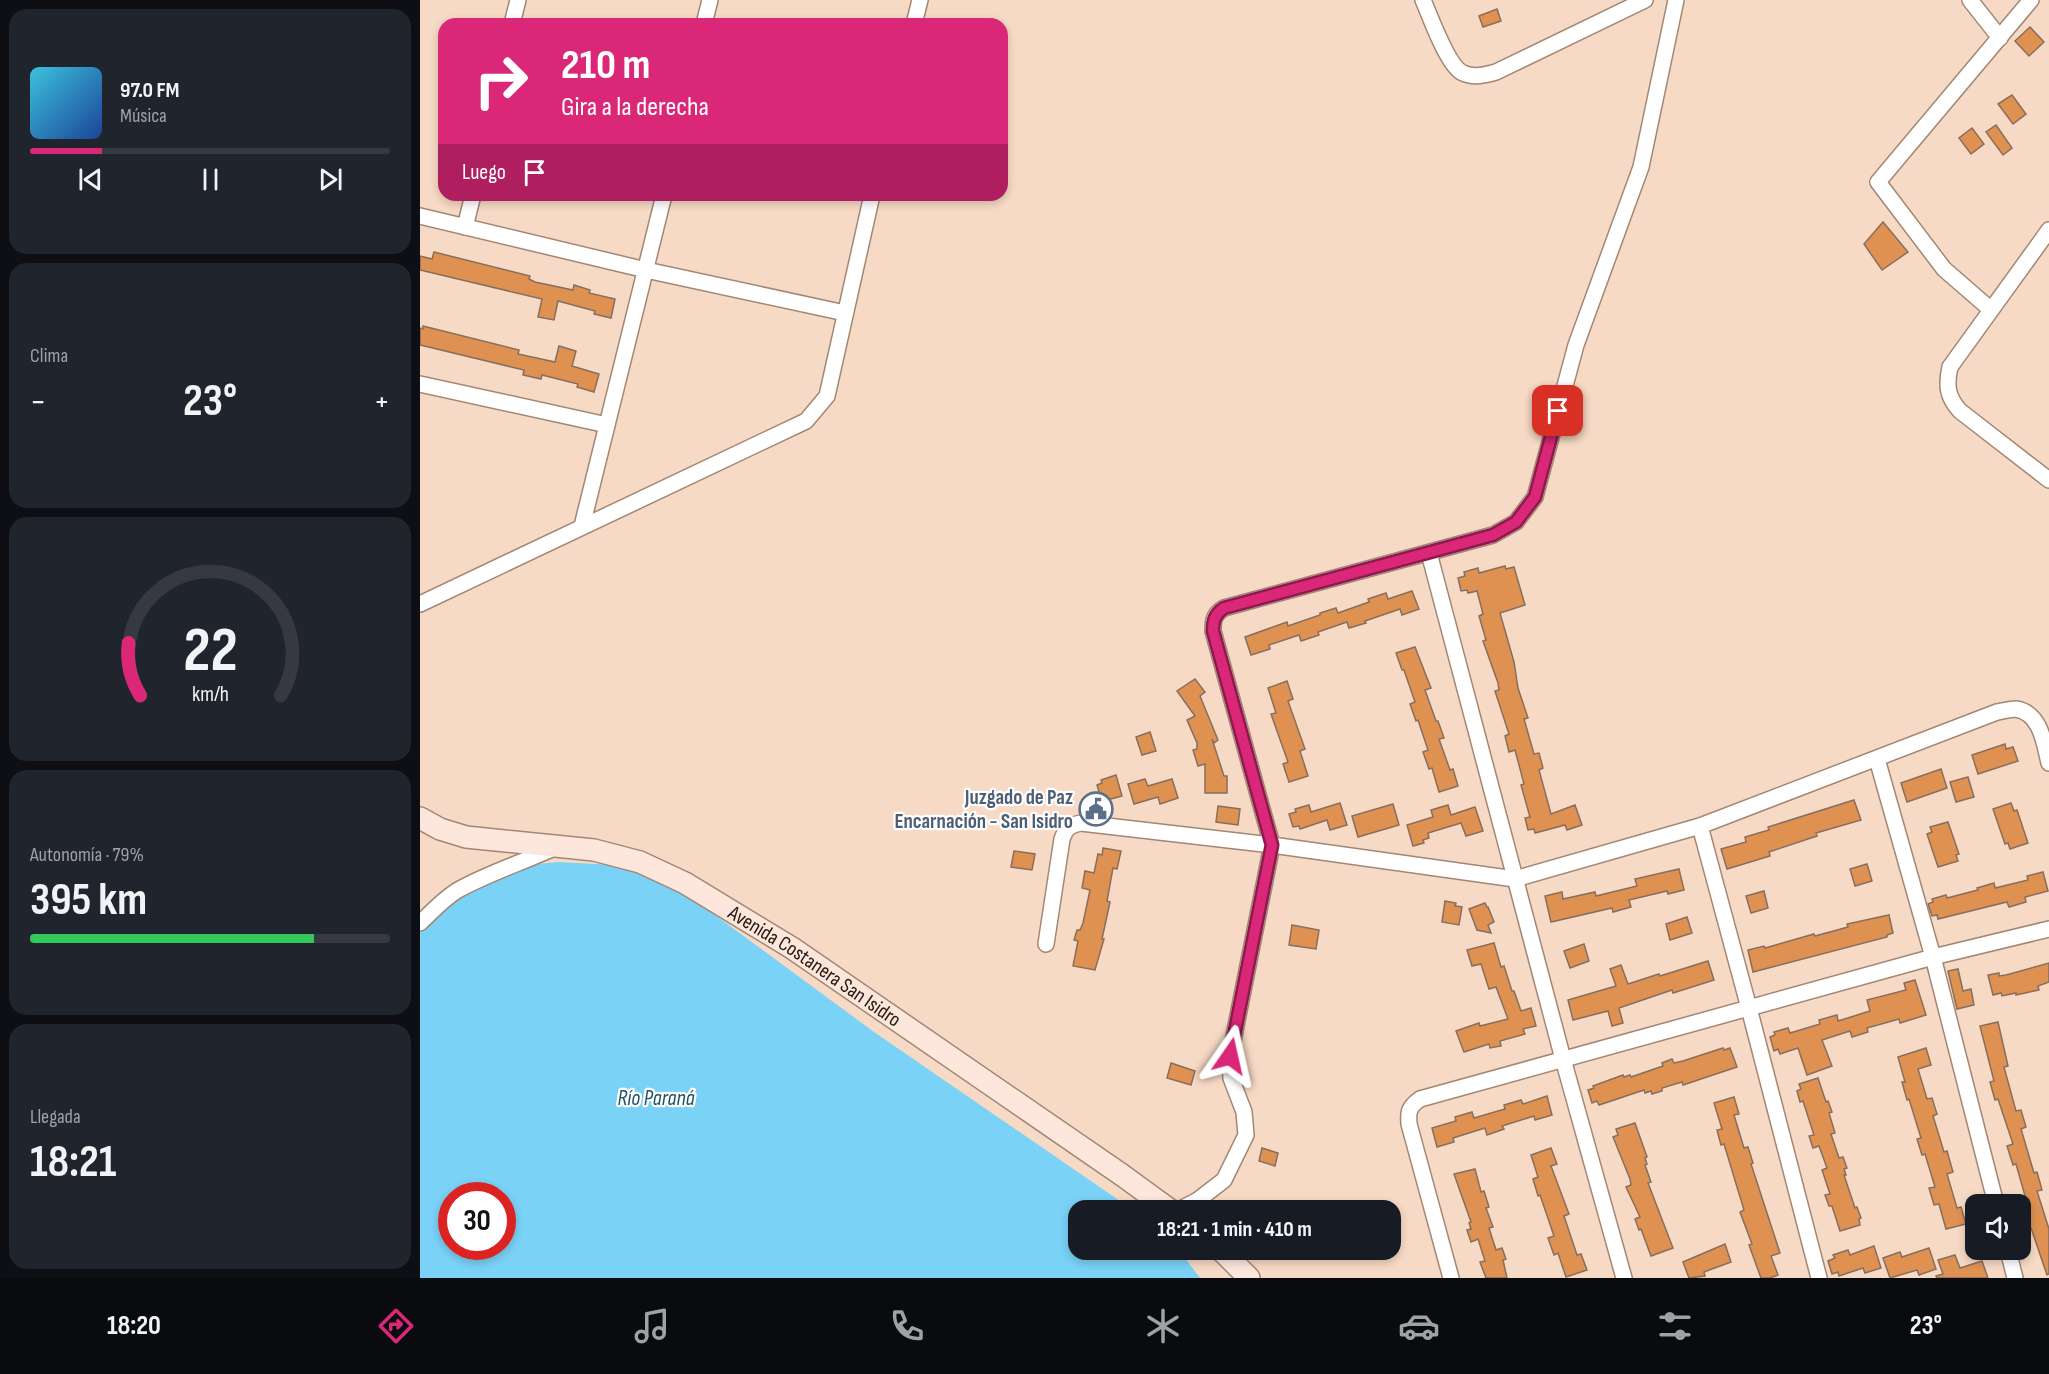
<!DOCTYPE html>
<html lang="es">
<head>
<meta charset="utf-8">
<style>
	:root { --surface:#171b24; --page:#20242c; --text:#f1f3f6; --muted:#9ea1a6; --line:#363941; --accent:#db2777 }
	body { margin:0; font-family:"Sofia Sans Condensed",sans-serif; background:var(--page); color:var(--text); height:100vh; display:flex; flex-direction:column; font-size:22px; white-space:nowrap }
	* { box-sizing:border-box; margin:0 }
	p { font-size:20px; color:var(--muted) }
	.icon { flex:none; width:33px; height:33px; fill:none; stroke:currentColor; stroke-width:2; stroke-linecap:round; stroke-linejoin:round }
	.map { position:relative; flex:1; overflow:hidden }
	.panel { display:flex; flex-direction:column; gap:9px; padding:9px; background:#0d0f14; width:420px }
	.panel>* { flex:none }
	.hud { position:absolute; left:18px; top:18px; width:570px; height:183px; border-radius:18px; box-shadow:0 3px 9px #0003; background:#db2777; color:#fff; overflow:hidden }
	.buttons { position:absolute; left:1545px; top:1194px; display:grid; gap:12px }
	.buttons a { display:grid; place-items:center; width:66px; height:66px; border-radius:12px; background:var(--surface); box-shadow:0 3px 9px #0003; font-size:30px }
	.speed { position:absolute; left:18px; top:1182px; display:flex; gap:12px; font-size:30px; font-weight:700; text-align:center }
	.speed>* { display:grid; place-content:center; width:78px; height:78px; border-radius:50%; background:var(--surface); box-shadow:0 3px 9px #0003; line-height:1 }
	.speed .limit { border:9px solid #d22; background:#fff; color:#111 }
	.pin { position:absolute; display:grid; place-items:center; width:51px; height:51px; color:#fff; margin:-26px; border-radius:12px; box-shadow:0 3px 9px #0006 }
	.me { position:absolute; width:66px; margin:-33px; rotate:11deg; stroke-linejoin:round; filter:drop-shadow(0 0 4px #0008) }
	.turn { display:flex; align-items:center; gap:21px; height:126px; padding:0 24px; font-size:27px }
	.turn .icon { width:78px; height:78px; stroke-width:2.5 }
	.turn b { display:block; font-size:42px; line-height:51px }
	.then { display:flex; align-items:center; height:57px; padding:0 24px; background:#0003; gap:12px; font-size:22px }
	.big { font-size:45px; font-weight:700; line-height:1.1 }
	.panel .widget { flex:1; display:flex; flex-direction:column; justify-content:center; gap:9px; min-width:0; padding:0 21px; border-radius:18px; background:var(--page) }
	.panel .dial { align-items:center; gap:0 }
	.dial svg { height:156px; overflow:visible; fill:none; stroke:var(--line); stroke-width:7; stroke-linecap:round; text-anchor:middle }
	.dial text { fill:var(--text); stroke:none }
	.song { display:flex; align-items:center; gap:18px }
	.cover { width:72px; height:72px; border-radius:9px; background:linear-gradient(135deg,hsl(190 70% 55%),hsl(220 70% 35%)) }
	.played { height:6px; border-radius:3px; background:linear-gradient(90deg,var(--accent) 20%,var(--line) 20%) }
	.keys { display:flex; justify-content:space-around; direction:ltr }
	.heat { display:flex; justify-content:space-between; align-items:center; font-size:33px; direction:ltr }
	.charge { height:9px; border-radius:4px; background:linear-gradient(90deg,#34c759 79%,var(--line) 0) }
	.trip { position:absolute; left:648px; top:1200px; width:333px; height:60px; border-radius:18px; background:var(--surface); box-shadow:0 3px 9px #0003; font-weight:700; line-height:60px; text-align:center }
	.tabs { display:flex; height:96px; justify-content:space-around; align-items:center; background:#090b0e; color:var(--muted) }
	.tabs .icon { width:42px; height:42px }
	.tabs .active { color:var(--accent) }
	.tabs b { font-size:27px; color:var(--text) }
	main { display:flex; flex:1; min-height:0 }
	.map>svg:first-child { display:block }
	.water { fill:#7ad2f6; fill-rule:evenodd }
	.building { fill:#df9152; stroke:#886e5c; stroke-width:1.5 }
	.lines { fill:none; stroke-linecap:round; stroke-linejoin:round }
	.street-casing { stroke:#a28774; stroke-width:18 }
	.secondary-casing { stroke:#a28774; stroke-width:24 }
	.street { stroke:#fff; stroke-width:15 }
	.secondary { stroke:#fde7dd; stroke-width:21 }
	.route-casing { stroke:#8e194d; stroke-width:15 }
	.route { stroke:#db2777; stroke-width:10 }
	.labels { text-anchor:middle; stroke-width:4.5; stroke-linejoin:round; paint-order:stroke }
	.service-label { font-size:21px; font-weight:bold; fill:#4e5e75; stroke:#fff; text-anchor:end }
	.street-label { font-size:21px; fill:#241a13; stroke:#fff }
	.water-label { font-size:22px; font-style:italic; fill:#1f5164; stroke:#fff }
</style>
</head>
<body>
<main>
<section class="panel">
<div class="widget">
<div class="song"><i class="cover"></i><div><b>97.0 FM</b><p>Música</p></div></div>
<div class="played"></div>
<div class="keys"><svg class="icon" aria-label="previous" viewBox="0 0 24 24"><path d="M18 5L8 12l10 7zM5 5v14"/></svg><svg class="icon" aria-label="pause" viewBox="0 0 24 24"><path d="M8 5v14M16 5v14"/></svg><svg class="icon" aria-label="next" viewBox="0 0 24 24"><path d="M6 5l10 7-10 7zM19 5v14"/></svg></div>
</div>
<div class="widget"><p>Clima</p>
<div class="heat"><a>−</a><b class="big">23°</b><a>+</a></div>
</div>
<div class="widget dial"><svg viewBox="0 0 100 80">
<path d="M14 69A42 42 0 1 1 86 69"/>
<path d="M14 69A42 42 0 0 1 8 42" stroke="#db2777"/>
<text x="50" y="56" font-size="32" font-weight="700">22</text>
<text x="50" y="72" font-size="11">km/h</text>
</svg></div>
<div class="widget"><p>Autonomía · 79%</p><b class="big">395 km</b><div class="charge"></div></div>
<div class="widget"><p>Llegada</p><b class="big">18:21</b></div>
</section>
<div class="map">
<svg width="1629" height="1278" viewBox="0 0 1629 1278">
	<rect width="100%" height="100%" fill="#f7dac5"/>
	<path class="water" d="M138 862 194 865 223 872 261 890 454 1032 713 1210H658V1250H759L780 1278H0V926L52 888 109 865ZM32 1196H82V1246H32Z"/>
	<g class="building">
		<polygon points="1077,9 1081,21 1063,27 1059,16"/>
		<polygon points="1610,27 1624,42 1609,56 1595,41"/>
		<polygon points="1592,95 1606,114 1593,124 1578,104"/>
		<polygon points="1576,125 1592,148 1583,155 1566,132"/>
		<polygon points="1552,128 1564,144 1551,154 1539,138"/>
		<polygon points="1463,222 1488,252 1462,270 1444,244"/>
		<polygon points="14,252 110,276 109,279 115,282 153,290 154,285 170,290 169,293 195,299 191,318 174,314 175,311 138,301 134,320 118,317 122,299 0,270 0,256 12,259"/>
		<polygon points="3,326 99,350 98,354 135,362 139,346 156,351 152,366 179,374 174,392 157,387 158,384 122,375 121,379 103,375 104,370 0,345 0,328 3,329"/>
		<polygon points="1085,566 1086,569 1094,567 1105,605 1080,613 1094,662 1098,688 1108,718 1104,719 1114,754 1119,753 1123,768 1119,770 1131,814 1155,805 1162,825 1147,830 1145,825 1115,833 1114,829 1108,830 1105,818 1110,817 1101,785 1104,784 1095,750 1089,752 1085,736 1089,734 1075,691 1079,690 1078,683 1063,641 1066,640 1059,616 1063,614 1057,591 1048,593 1047,590 1041,591 1038,578 1045,576 1044,572 1058,568 1059,573"/>
		<polygon points="992,591 999,609 982,615 980,609 945,621 946,623 929,628 927,622 898,632 899,635 881,641 879,635 849,645 850,649 831,655 825,637 867,622 868,626 900,615 900,613 916,608 918,613 949,602 948,599 966,593 968,599"/>
		<polygon points="995,647 1011,688 1005,690 1016,721 1018,721 1024,738 1019,739 1030,770 1033,769 1038,786 1019,792 1012,768 1009,769 1003,752 1008,750 998,720 996,721 990,704 995,702 984,670 982,670 976,653"/>
		<polygon points="775,679 785,692 780,696 798,740 794,743 792,739 804,776 807,776 807,793 785,793 785,764 778,766 773,750 777,749 777,743 767,720 775,716 757,691"/>
		<polygon points="867,681 873,699 868,701 885,749 880,751 888,776 869,782 863,764 868,762 851,714 856,713 848,688"/>
		<polygon points="730,732 736,751 722,755 716,737"/>
		<polygon points="1585,744 1586,749 1593,747 1598,761 1558,774 1552,755"/>
		<polygon points="1521,769 1527,788 1487,802 1481,783"/>
		<polygon points="696,775 702,796 687,800 686,797 681,799 677,785 682,783 681,780"/>
		<polygon points="1548,777 1554,797 1536,802 1530,782"/>
		<polygon points="725,779 728,786 752,779 758,798 740,804 738,797 714,804 708,784"/>
		<polygon points="1434,800 1441,820 1396,833 1397,836 1349,852 1350,856 1307,869 1301,849 1326,842 1325,837 1349,830 1348,827"/>
		<polygon points="920,803 927,825 910,830 907,820 880,829 879,826 873,827 869,814 876,812 875,809 889,805 891,812"/>
		<polygon points="1591,803 1594,811 1597,810 1608,843 1590,849 1588,843 1585,844 1573,809"/>
		<polygon points="973,804 979,825 938,837 932,816"/>
		<polygon points="1028,805 1031,815 1055,807 1063,831 1046,836 1041,823 1008,833 1009,838 1003,840 1004,843 993,846 987,825 1013,817 1011,810"/>
		<polygon points="798,806 820,809 818,825 796,822"/>
		<polygon points="1528,822 1539,854 1536,855 1538,861 1518,867 1507,834 1512,832 1510,827"/>
		<polygon points="683,848 701,851 697,869 693,868 687,901 690,902 682,939 684,939 675,970 653,966 658,941 654,940 657,930 660,930 663,923 670,890 662,888 665,871 674,873 678,854 682,855"/>
		<polygon points="594,851 615,854 612,870 591,867"/>
		<polygon points="1447,864 1452,881 1435,886 1430,869"/>
		<polygon points="1259,869 1264,890 1248,894 1247,891 1209,900 1211,907 1193,912 1192,908 1131,922 1125,896 1142,892 1143,899 1175,892 1176,896 1217,886 1215,879"/>
		<polygon points="1623,872 1628,891 1605,897 1606,902 1589,907 1587,902 1518,919 1517,915 1512,916 1508,904 1513,902 1512,899 1526,895 1527,898 1558,890 1557,888 1574,883 1575,888 1608,880 1607,876"/>
		<polygon points="1344,891 1348,908 1331,913 1326,896"/>
		<polygon points="1025,901 1036,903 1035,906 1042,907 1039,925 1022,922"/>
		<polygon points="1065,903 1067,907 1068,907 1074,922 1068,925 1071,933 1057,930 1049,909"/>
		<polygon points="1469,915 1473,933 1467,935 1467,937 1333,972 1328,950 1344,946 1345,948 1394,934 1395,936 1428,927 1427,924"/>
		<polygon points="1267,917 1272,933 1250,940 1246,924"/>
		<polygon points="872,925 899,930 896,949 869,945"/>
		<polygon points="1074,943 1081,967 1084,966 1092,991 1094,991 1101,1011 1111,1008 1116,1026 1103,1029 1105,1034 1080,1041 1081,1046 1070,1048 1069,1044 1044,1052 1036,1031 1059,1023 1060,1026 1088,1019 1076,987 1069,989 1061,964 1052,966 1047,950"/>
		<polygon points="1164,944 1169,961 1150,968 1144,951"/>
		<polygon points="1288,961 1294,980 1253,993 1252,990 1199,1008 1203,1023 1192,1026 1188,1011 1153,1020 1148,1000 1196,986 1190,969 1201,965 1208,984 1239,974 1240,976"/>
		<polygon points="1629,963 1629,982 1618,986 1619,990 1596,995 1596,993 1582,996 1581,993 1573,995 1568,975 1579,973 1579,976 1586,975"/>
		<polygon points="1538,969 1543,991 1551,989 1554,1005 1537,1009 1528,971"/>
		<polygon points="1495,980 1506,1015 1480,1023 1479,1019 1447,1028 1448,1032 1432,1037 1430,1031 1402,1040 1412,1066 1387,1075 1378,1048 1360,1054 1358,1049 1354,1051 1350,1037 1355,1035 1354,1032 1368,1028 1370,1033 1400,1024 1399,1020 1417,1015 1418,1021 1450,1011 1447,1000 1486,990 1484,983"/>
		<polygon points="1578,1022 1588,1066 1584,1067 1596,1111 1601,1110 1606,1127 1601,1129 1614,1173 1617,1172 1622,1190 1617,1191 1629,1229 1629,1274 1627,1275 1611,1228 1609,1228 1603,1212 1609,1210 1596,1164 1593,1165 1587,1146 1593,1144 1578,1099 1575,1100 1570,1082 1574,1081 1560,1026"/>
		<polygon points="1303,1048 1304,1050 1310,1048 1317,1067 1263,1085 1262,1082 1242,1088 1242,1091 1232,1094 1231,1091 1225,1093 1224,1090 1179,1105 1177,1101 1172,1103 1168,1090 1174,1088 1173,1086 1203,1075 1204,1077 1210,1075 1211,1077 1243,1066 1242,1063 1252,1059 1254,1063 1263,1061"/>
		<polygon points="1506,1048 1511,1065 1498,1069 1507,1099 1512,1098 1517,1114 1513,1116 1524,1152 1527,1151 1533,1172 1527,1174 1537,1208 1541,1207 1546,1224 1526,1229 1519,1204 1514,1205 1509,1188 1515,1187 1505,1154 1502,1155 1497,1139 1501,1138 1489,1099 1487,1100 1482,1082 1485,1082 1478,1057"/>
		<polygon points="751,1063 775,1071 771,1085 747,1078"/>
		<polygon points="1398,1078 1406,1102 1408,1101 1412,1112 1409,1113 1415,1133 1411,1134 1419,1158 1423,1157 1427,1168 1424,1169 1426,1175 1424,1175 1435,1208 1437,1207 1441,1218 1439,1219 1440,1225 1420,1231 1412,1206 1409,1206 1405,1195 1410,1194 1402,1170 1407,1168 1399,1146 1393,1148 1389,1136 1394,1135 1392,1129 1383,1101 1380,1102 1377,1091 1381,1089 1379,1084"/>
		<polygon points="1127,1096 1132,1115 1115,1120 1114,1116 1082,1126 1084,1129 1067,1135 1065,1128 1033,1138 1034,1142 1017,1147 1012,1128 1036,1121 1035,1117 1052,1112 1054,1118 1085,1109 1084,1105 1101,1100 1103,1104"/>
		<polygon points="1314,1097 1319,1114 1314,1115 1324,1148 1328,1147 1333,1163 1331,1164 1360,1253 1351,1256 1358,1275 1350,1278 1341,1278 1329,1245 1332,1244 1320,1212 1324,1210 1304,1144 1301,1145 1297,1130 1302,1129 1294,1103"/>
		<polygon points="1215,1123 1227,1157 1225,1158 1227,1164 1225,1165 1231,1182 1228,1183 1253,1248 1231,1256 1221,1229 1219,1230 1215,1219 1220,1217 1206,1187 1211,1185 1210,1179 1193,1137 1198,1135 1196,1129"/>
		<polygon points="842,1148 858,1153 855,1166 839,1161"/>
		<polygon points="1131,1148 1137,1164 1131,1166 1149,1214 1144,1216 1157,1255 1161,1254 1167,1270 1146,1277 1138,1253 1134,1255 1128,1238 1134,1236 1120,1195 1118,1196 1113,1179 1118,1177 1111,1155"/>
		<polygon points="1055,1169 1061,1192 1064,1191 1069,1207 1066,1208 1073,1227 1069,1228 1076,1250 1082,1248 1086,1259 1083,1260 1087,1278 1066,1278 1060,1262 1065,1261 1058,1239 1051,1242 1047,1230 1051,1229 1049,1223 1051,1222 1034,1174"/>
		<polygon points="1305,1244 1311,1262 1284,1272 1285,1276 1269,1278 1263,1262"/>
		<polygon points="1454,1246 1461,1268 1445,1273 1443,1268 1419,1276 1418,1272 1412,1274 1408,1261 1415,1258 1413,1255 1428,1250 1430,1255"/>
		<polygon points="1509,1248 1516,1269 1499,1275 1497,1270 1470,1278 1463,1258 1480,1252 1482,1257"/>
		<polygon points="1535,1255 1540,1268 1562,1261 1568,1278 1517,1278 1516,1276 1523,1274 1518,1260"/>
	</g>
	<g class="lines">
		<defs>
			<g id="street">
				<path d="M1003 0C1010 16 1028 67 1043 73 1054 78 1065 75 1076 72L1225 0"/>
				<polyline points="1550,0 1580,38"/>
				<polyline points="92,24 98,0"/>
				<polyline points="284,24 290,0"/>
				<polyline points="494,24 500,0"/>
				<polyline points="0,216 226,270 425,313"/>
				<polyline points="45,227 53,195"/>
				<path d="M1629 230 1530 367C1526 385 1527 397 1540 411L1629 480"/>
				<polyline points="1570,309 1524,269 1458,182 1611,0"/>
				<polyline points="0,384 187,425"/>
				<polyline points="162,526 244,195"/>
				<polyline points="1009,553 1143,1059 1204,1278"/>
				<polyline points="0,604 386,421 407,396 452,195"/>
				<polyline points="1457,759 1513,957 1576,1204"/>
				<polyline points="1280,826 1329,1008 1399,1278"/>
				<path d="M0 923C13 911 25 897 40 889 71 872 104 862 136 847"/>
				<path d="M626 944 642 839C646 828 650 825 661 823L852 845 1095 879 1280 826 1577 712C1583 711 1590 709 1596 709 1621 713 1624 743 1629 763"/>
				<path d="M759 1210 778 1200 804 1180 826 1135 824 1112 811 1078 810 1056 852 845 793 631C793 620 794 614 804 608L1073 535 1096 522 1115 497 1156 345 1221 167 1256 0"/>
				<polyline points="1588,1250 1595,1278"/>
				<path d="M1031 1278 989 1124C988 1111 989 1107 1000 1099L1513 957 1629 929"/>
			</g>
			<g id="secondary">
				<path id="s1" d="M0 818 20 829 46 837 174 850 220 862 265 883 372 948 702 1175 750 1210"/>
				<polyline points="801,1250 829,1278"/>
			</g>
		</defs>
		<use href="#street" class="street-casing"/>
		<use href="#secondary" class="secondary-casing"/>
		<use href="#street" class="street"/>
		<use href="#secondary" class="secondary"/>
	</g>
	<g class="lines">
		<defs>
			<path id="route" d="M810 1056 852 845 793 631C793 620 795 614 804 608L1073 535 1096 522 1115 497 1138 411"/>
		</defs>
		<use href="#route" class="route-casing"/>
		<use href="#route" class="route"/>
	</g>
	<defs>
		<symbol id="civic-ring" viewBox="-11 -11 22 22"><circle r="9.5" fill="#fff" stroke="#5c6f8a" stroke-width="1.5"/><path d="M-.6-6.5H3V-4.5H.6V-3L4-1V1h2V6H-6V1h2V-1L-.6-3ZM-1.2 2.5V6h2.4V2.5Z" fill="#5c6f8a"/></symbol>
	</defs>
	<g fill-rule="evenodd">
		<use href="#civic-ring" x="657" y="790" width="38" height="38"/>
	</g>
	<g class="labels">
		<g class="service-label">
			<text x="653" y="804">Juzgado de Paz<tspan x="653" dy="24">Encarnación - San Isidro</tspan></text>
		</g>
		<g class="street-label">
			<text dy="7" stroke="none"><textPath href="#s1" startOffset="430">Avenida Costanera San Isidro</textPath></text>
		</g>
		<g class="water-label">
			<text x="236" y="1105">Río Paraná</text>
		</g>
	</g>
</svg>
<div class="buttons">
<a><svg class="icon" aria-label="sound" viewBox="0 0 24 24"><path d="M4 9h4l5-4v14l-5-4H4zM17 9q2 3 0 6"/></svg></a>
</div>
<div class="speed"><div class="limit">30</div></div>
<div class="pin" style="left:1138px;top:411px;background:#d93025"><svg class="icon" aria-label="arrive" viewBox="0 0 24 24"><path d="M6 21V4h12l-3 4 3 4H6"/></svg></div>
<svg class="me" style="left:810px;top:1056px" viewBox="-20 -20 40 40"><path d="M0-17L14 15 0 8-14 15z" fill="#db2777" stroke="#fff" stroke-width="4"/></svg>
<div class="trip">18:21 · 1 min · 410 m</div>
<div class="hud">
<div class="turn"><svg class="icon" aria-label="right" viewBox="0 0 24 24"><path d="M7 20v-9h11M14 6l5 5-5 5"/></svg><div><b>210 m</b>Gira a la derecha</div></div>
<div class="then">Luego<svg class="icon" aria-label="arrive" viewBox="0 0 24 24"><path d="M6 21V4h12l-3 4 3 4H6"/></svg></div>
</div>
</div>
</main>
<nav class="tabs">
<b>18:20</b>
<svg class="icon active" aria-label="directions" viewBox="0 0 24 24"><path d="M12 3l9 9-9 9-9-9zM9 14v-3h6M13 9l2 2-2 2"/></svg>
<svg class="icon" aria-label="music" viewBox="0 0 24 24"><path d="M9 18V5l10-2v13"/><circle cx="6" cy="18" r="3"/><circle cx="16" cy="16" r="3"/></svg>
<svg class="icon" aria-label="phone" viewBox="0 0 24 24"><path d="M5 4h4l2 5-3 2q2 4 5 5l2-3 5 2v4C11 20 4 13 5 4z"/></svg>
<svg class="icon" aria-label="climate" viewBox="0 0 24 24"><path d="M12 3v18M4 7l16 10M4 17L20 7"/></svg>
<svg class="icon" aria-label="car" viewBox="0 0 24 24"><path d="M5 17H2v-5l4-1 3-4h7l3 4 3 1v5h-3M9 17h6M6 11h13"/><circle cx="7" cy="17" r="2"/><circle cx="17" cy="17" r="2"/></svg>
<svg class="icon" aria-label="filters" viewBox="0 0 24 24"><path d="M4 7h16M4 17h16"/><circle cx="9" cy="7" r="2"/><circle cx="15" cy="17" r="2"/></svg>
<b>23°</b>
</nav>
</body>
</html>
